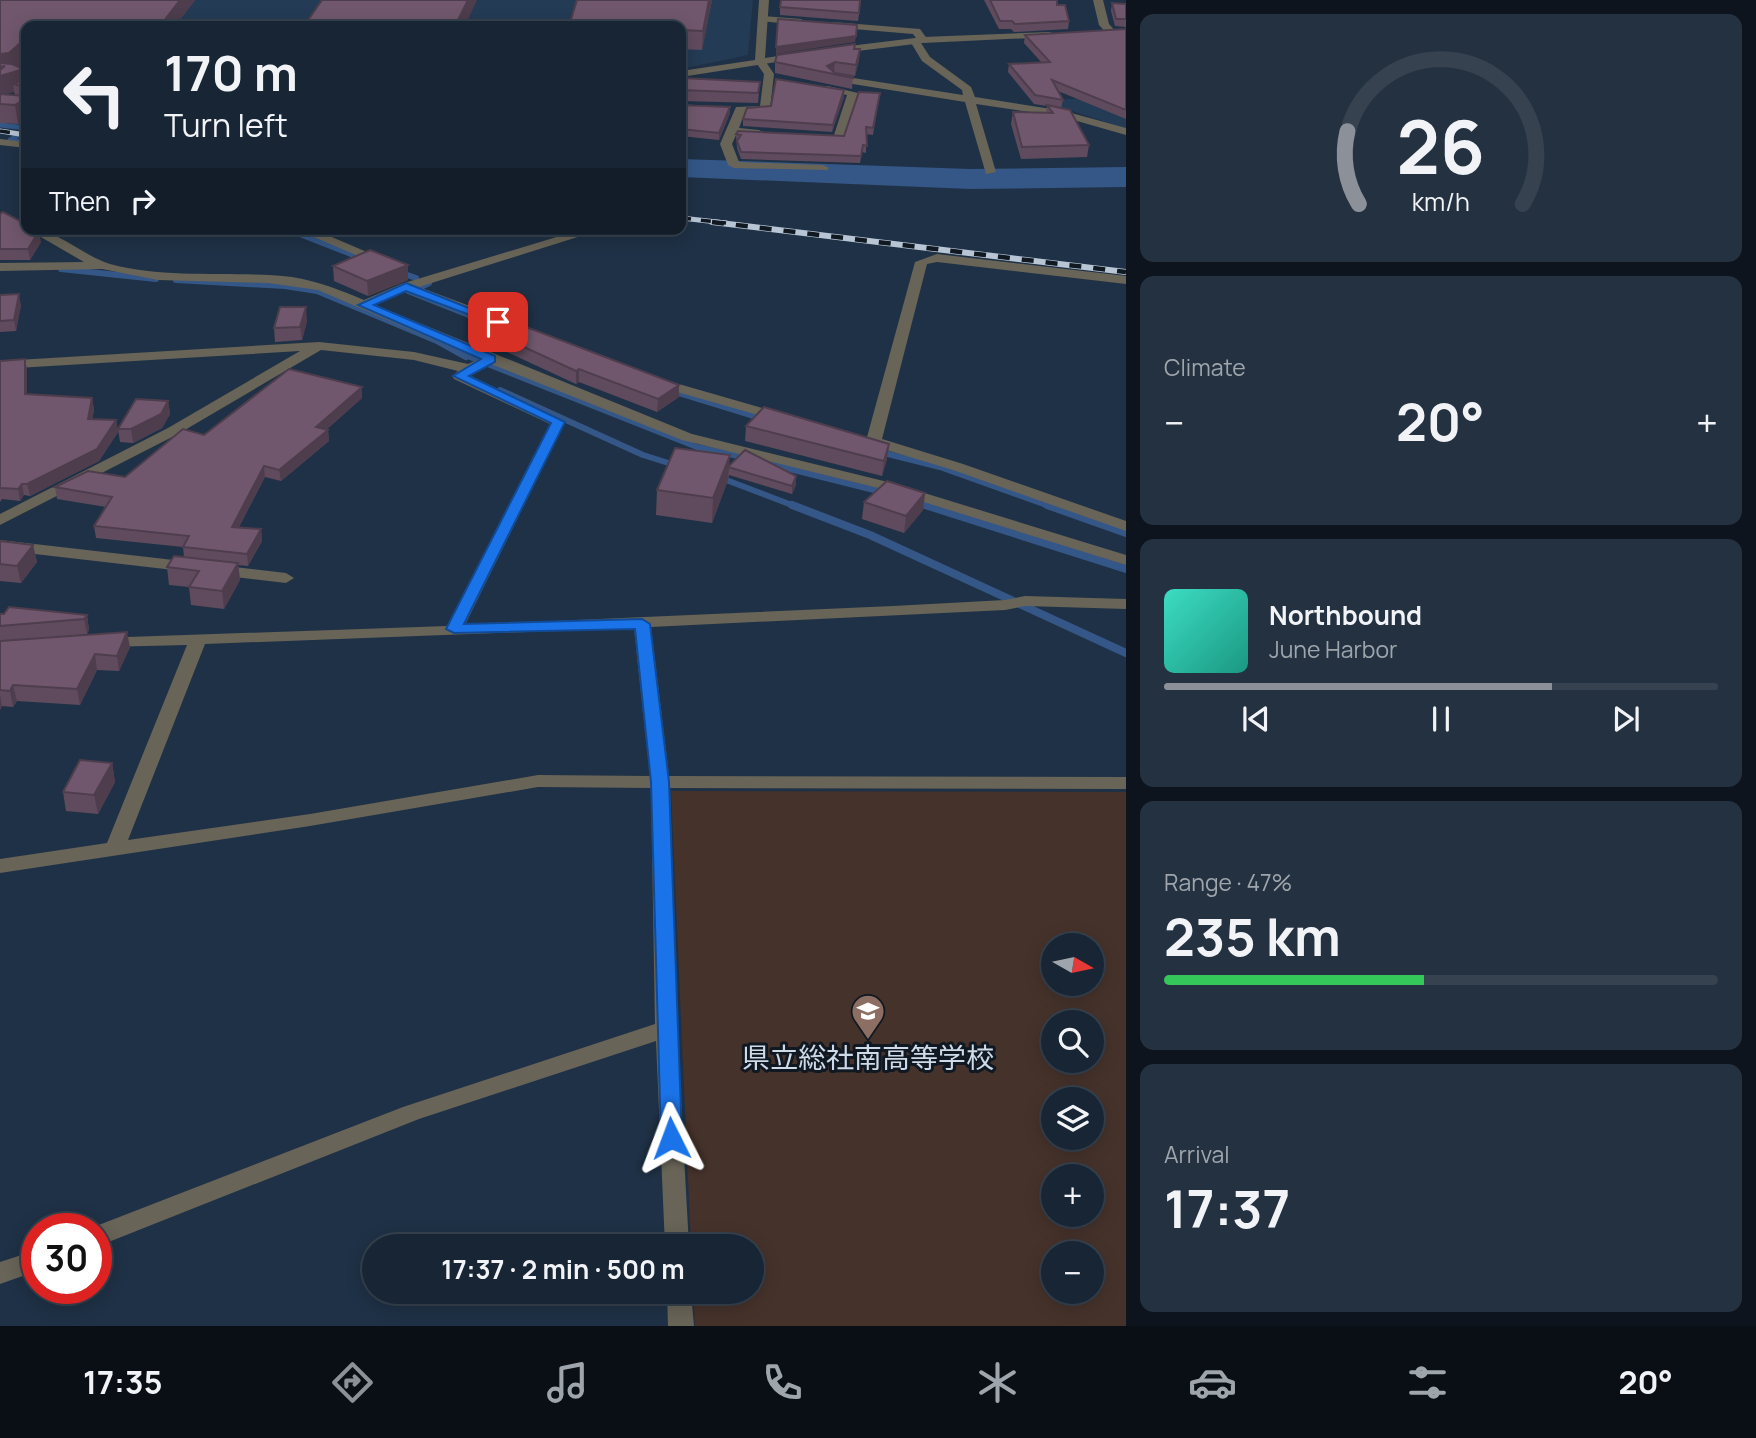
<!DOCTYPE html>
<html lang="en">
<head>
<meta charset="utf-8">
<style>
	:root { --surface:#172534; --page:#243140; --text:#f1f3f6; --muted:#9ea5ac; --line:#36424f; --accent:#8c9099 }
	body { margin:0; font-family:Manrope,"Noto Sans JP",sans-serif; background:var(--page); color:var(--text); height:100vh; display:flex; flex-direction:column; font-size:26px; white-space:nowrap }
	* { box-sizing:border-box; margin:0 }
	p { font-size:23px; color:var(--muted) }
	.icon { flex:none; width:38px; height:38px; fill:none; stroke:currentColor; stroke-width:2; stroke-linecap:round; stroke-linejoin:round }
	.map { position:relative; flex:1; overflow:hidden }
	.panel { display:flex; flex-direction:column; gap:14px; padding:14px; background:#0d141d; width:630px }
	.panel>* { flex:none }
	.top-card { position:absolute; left:21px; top:21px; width:665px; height:214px; border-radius:14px; box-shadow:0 4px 18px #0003,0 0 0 2px var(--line); background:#172534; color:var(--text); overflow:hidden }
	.needle { width:46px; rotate:99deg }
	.controls { position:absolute; left:1041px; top:933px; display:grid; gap:14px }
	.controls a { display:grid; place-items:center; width:63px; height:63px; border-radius:50%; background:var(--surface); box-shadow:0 4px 18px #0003,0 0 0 2px var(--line); font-size:35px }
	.speed { position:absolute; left:21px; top:1213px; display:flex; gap:14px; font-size:35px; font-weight:700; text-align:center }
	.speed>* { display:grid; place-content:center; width:91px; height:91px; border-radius:50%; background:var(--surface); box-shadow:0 4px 18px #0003,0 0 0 2px var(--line); line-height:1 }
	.speed .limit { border:10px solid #d22; background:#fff; color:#111 }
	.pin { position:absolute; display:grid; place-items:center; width:60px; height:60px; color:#fff; margin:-30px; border-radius:14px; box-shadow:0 4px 10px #0006 }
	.me { position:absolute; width:77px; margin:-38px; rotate:357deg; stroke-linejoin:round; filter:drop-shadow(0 0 5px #0008) }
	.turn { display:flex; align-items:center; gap:24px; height:147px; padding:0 28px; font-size:32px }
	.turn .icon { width:91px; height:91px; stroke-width:2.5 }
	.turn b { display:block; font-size:49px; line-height:60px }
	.then { display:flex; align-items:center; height:66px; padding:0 28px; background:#0003; gap:14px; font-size:26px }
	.big { font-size:52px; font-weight:700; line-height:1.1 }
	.panel .card { flex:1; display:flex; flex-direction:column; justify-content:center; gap:10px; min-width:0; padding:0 24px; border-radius:14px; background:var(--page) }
	.panel .dial { align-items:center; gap:0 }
	.dial svg { height:182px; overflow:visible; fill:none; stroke:var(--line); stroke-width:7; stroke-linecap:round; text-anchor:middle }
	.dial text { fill:var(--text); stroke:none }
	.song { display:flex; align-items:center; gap:21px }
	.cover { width:84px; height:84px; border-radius:10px; background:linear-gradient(135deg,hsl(170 70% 55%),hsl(170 70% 35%)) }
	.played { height:7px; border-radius:4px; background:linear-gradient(90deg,var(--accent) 70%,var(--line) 70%) }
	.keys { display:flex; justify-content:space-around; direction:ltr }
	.heat { display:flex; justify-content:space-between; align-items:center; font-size:38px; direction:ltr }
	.charge { height:10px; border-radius:5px; background:linear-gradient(90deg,#34c759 47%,var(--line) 0) }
	.trip { position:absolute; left:362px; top:1234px; width:402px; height:70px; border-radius:35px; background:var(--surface); box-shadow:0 4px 18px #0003,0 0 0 2px var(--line); font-weight:700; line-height:70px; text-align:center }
	.menu { display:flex; height:112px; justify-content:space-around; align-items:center; background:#090f15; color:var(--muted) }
	.menu .icon { width:49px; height:49px }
	.menu .current { color:var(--accent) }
	.menu b { font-size:32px; color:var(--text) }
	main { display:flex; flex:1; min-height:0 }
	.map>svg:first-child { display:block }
	.built { fill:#243b55 }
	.education { fill:#45322b; fill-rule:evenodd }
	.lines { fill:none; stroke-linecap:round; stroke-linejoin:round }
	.stream-far2 { stroke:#345787; stroke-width:5 }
	.stream-far1 { stroke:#345787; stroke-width:6 }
	.stream { stroke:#345787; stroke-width:8 }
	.river { fill:#345787; fill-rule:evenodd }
	.minor { fill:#686457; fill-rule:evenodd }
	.tertiary { fill:#686457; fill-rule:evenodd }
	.rail-far1-casing { stroke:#b8c5d4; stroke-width:5 }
	.rail-casing { stroke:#b8c5d4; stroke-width:6 }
	.rail-far1 { stroke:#101822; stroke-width:3.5; stroke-dasharray:10; stroke-linecap:butt }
	.rail { stroke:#101822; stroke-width:4.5; stroke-dasharray:12; stroke-linecap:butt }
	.wall { fill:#604b5e; fill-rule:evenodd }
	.shaded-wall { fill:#4e3d4c }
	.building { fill:#70576d; stroke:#4e3d4c; stroke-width:2 }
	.route { fill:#1a73e8; stroke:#114b97; stroke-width:2 }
	.labels { text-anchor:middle; stroke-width:6; stroke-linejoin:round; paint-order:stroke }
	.near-poi-label { font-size:28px; fill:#cedae8; stroke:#101822 }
</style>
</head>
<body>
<main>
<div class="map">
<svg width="1126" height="1326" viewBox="0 0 1126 1326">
	<rect width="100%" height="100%" fill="#1f3146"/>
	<g class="built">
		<polygon points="0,0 753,0 748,55 681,69 681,26 26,26 26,69 0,68"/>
		<polygon points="1126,74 1126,129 1040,100 1094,98"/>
	</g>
	<path class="education" d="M671 791 1126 792V1326H695L693 1292H752V1246H691ZM1054 945H1092V984H1054ZM1054 1022H1092V1060H1054ZM1054 1099H1092V1138H1054ZM1054 1176H1092V1214H1054ZM1092 1253V1292H1054V1253Z"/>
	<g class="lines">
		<g class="stream-far2">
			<polyline points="0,125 26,128"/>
			<polyline points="26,130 10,140 26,142"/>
		</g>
		<g class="stream-far1">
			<polyline points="287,229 364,259"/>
			<polyline points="61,269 156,279"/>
			<polyline points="399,272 416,278"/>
			<polyline points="176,280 285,286 317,291 437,341 466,357"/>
			<polyline points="419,288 429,283"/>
			<polyline points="408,291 509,331"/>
			<polyline points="465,355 697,447 747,458"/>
			<polyline points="500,390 643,455 678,466"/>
			<polyline points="672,391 763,419"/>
			<polyline points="880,452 940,467 1052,507"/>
			<polyline points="766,463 886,493"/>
			<polyline points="721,478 797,507"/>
			<polyline points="915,502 930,507"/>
		</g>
		<g class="stream">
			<polyline points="792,505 870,535 1126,653"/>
			<polyline points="925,505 1126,569"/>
			<polyline points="1047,505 1126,533"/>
		</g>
		<polygon class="river" points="681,159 970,169 1126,167 1126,187 970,189 681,177"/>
		<g class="minor">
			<polygon points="1093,0 1103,0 1109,24 1116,32 1115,34 1107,34 1099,25"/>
			<polygon points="763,16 801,19 806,22 801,25 760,21 758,19"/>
			<polygon points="833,22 920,29 928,40 921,43 930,57 971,87 975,97 1064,111 1126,128 1126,135 1063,117 976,104 996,172 986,174 965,102 834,81 829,78 834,75 963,95 962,90 922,61 910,41 916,38 913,34 829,27 829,23"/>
			<polygon points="756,59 764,59 774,74 770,109 765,112 745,112 739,128 759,130 765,133 759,136 736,135 732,144 739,162 823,165 829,168 827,170 734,168 728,165 720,144 736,107 760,106 764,74 755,61"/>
			<path d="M828 86 858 93 844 139C837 144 820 143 813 138L819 135H834L847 95 824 91V87Z"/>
			<polygon points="0,139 26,142 26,148 0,145"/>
			<path d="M27 229C58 229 81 255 110 264 169 280 232 270 292 277 318 281 340 290 364 300L401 284 583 229H603L419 287 529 328V334H519L406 291 375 305 692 434 892 483 1126 555V565L882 489 682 440 491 364 469 375 565 422 465 625 893 606 1005 600 1025 596 1126 599V609L1025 606 1005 610 651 627 669 776 1126 777V789L670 788 677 1029 689 1246H665L656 1041 419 1119 96 1247V1228H91L403 1107 655 1024 651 788 538 787 310 826 0 873V859L107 843 187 645 105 647 99 646 96 642 99 638 447 626 550 424 454 379 452 376 458 371 414 360 321 350 178 434 0 525V514L168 428 300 351 0 369V361L319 342 414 352 468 364 479 359 318 290 268 283 158 280 102 269 0 271V263L84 262ZM634 628 650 776 538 775 310 814 128 840 205 644Z"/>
			<polygon points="295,229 313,229 388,261 377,264"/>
			<polygon points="937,254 1126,276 1126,284 937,262 927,264 882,439 963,464 1126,521 1126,531 953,470 870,445 867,437 915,262"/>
			<polygon points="658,378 787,415 789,418 782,422 653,385 653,379"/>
			<polygon points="0,540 286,573 294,578 286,583 0,550"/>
			<polygon points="37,1250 37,1271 0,1284 0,1262"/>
			<polygon points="667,1292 691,1292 694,1326 668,1326"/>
		</g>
		<g class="tertiary">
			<polygon points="759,0 769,0 765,58 798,53 802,54 802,58 681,77 681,71 755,60"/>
			<polygon points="1049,32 1053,33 1053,37 923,43 833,54 828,51 833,48 923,37"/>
		</g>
		<defs>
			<g id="rail-far1">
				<polyline points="0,131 26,135"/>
				<polyline points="681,218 726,223"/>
			</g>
			<polyline id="rail" points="712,222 1126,272"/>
		</defs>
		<use href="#rail-far1" class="rail-far1-casing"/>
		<use href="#rail" class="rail-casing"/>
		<use href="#rail-far1" class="rail-far1"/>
		<use href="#rail" class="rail"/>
	</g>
	<g class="wall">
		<path d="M0 0H195L175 26H26V59L18 66 24 69 26 120 18 124 0 123ZM14 92 15 95 5 94Z"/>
		<polygon points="577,0 712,0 702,50 681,49 681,26"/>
		<polygon points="861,0 858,21 780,15 780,7"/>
		<polygon points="984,0 1057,0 1057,5 1069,21 1068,29 1014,32 1011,29 999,29"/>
		<polygon points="1112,3 1126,4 1126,27 1115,26 1111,11"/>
		<polygon points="1126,29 1126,119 1058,91 1063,100 1061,108 1089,145 1087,157 1021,159 1011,124 1013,112 1046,113 1047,106 1034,104 1008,72 1009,64 1042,63 1024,43 1025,35"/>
		<polygon points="854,49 860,49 859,60 855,76 834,73 853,76 852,89 775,73 775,62"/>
		<polygon points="760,82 758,103 681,101 681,88"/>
		<polygon points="880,93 873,135 866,134 866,153 862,152 860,163 741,159 737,148 736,134 844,136"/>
		<polygon points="844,97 832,132 743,126 743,119 771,106"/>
		<polygon points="681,104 730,107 730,113 719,140 681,136"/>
		<polygon points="0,214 41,242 30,260 0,260"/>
		<polygon points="408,265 408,280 368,296 334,281 333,266"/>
		<polygon points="0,295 21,305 16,331 0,332"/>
		<polygon points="307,321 302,340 275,342 274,328"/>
		<polygon points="498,335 679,385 679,397 657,412 579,382 576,384 498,348"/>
		<polygon points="25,359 27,370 27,394 92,398 94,410 92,420 116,420 118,432 99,461 30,496 24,495 20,501 2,499 0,502 0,361"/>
		<polygon points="362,398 326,430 328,430 329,441 281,481 265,477 239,527 261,529 262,541 248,566 238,565 240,580 224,609 191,605 189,587 169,585 167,567 184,557 183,547 96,538 94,526 106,507 57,499 55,487 125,477 204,435"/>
		<polygon points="168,401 170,414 162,428 133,443 120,442 118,429"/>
		<polygon points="746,426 889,444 887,459 882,476 745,441"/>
		<polygon points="729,466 796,485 792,494 729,475 728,480 712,523 656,515 657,490"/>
		<polygon points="925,493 923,510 904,533 862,519 864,502"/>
		<polygon points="0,541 33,545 37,562 21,583 0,581"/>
		<polygon points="0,614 87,615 89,630 87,634 21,640 130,647 119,671 97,670 80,705 17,701 13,707 2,706 0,710"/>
		<polygon points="112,763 115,782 98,814 66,811 63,792"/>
	</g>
	<g class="shaded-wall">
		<polygon points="180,0 195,0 175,26 160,26"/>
		<polygon points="468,0 477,0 465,26 455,26"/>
		<polygon points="709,0 712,0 702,50 703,31"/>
		<polygon points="856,36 855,42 776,54 776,47"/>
		<polygon points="26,38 26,59 12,71 24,69 25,87 13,84 14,92 0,96 0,54"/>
		<polygon points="860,49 859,60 855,76 856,65"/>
		<polygon points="835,62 834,72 827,66"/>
		<polygon points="844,90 844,97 832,132 833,125"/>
		<polygon points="26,99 26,120 18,124 15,105"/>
		<polygon points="730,107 730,113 719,140 719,133"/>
		<polygon points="39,231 41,242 30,260 28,249"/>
		<polygon points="408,265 408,280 368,296 367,281"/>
		<polygon points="19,294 21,305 16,331 14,320"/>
		<polygon points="306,307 307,321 302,340 300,327"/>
		<polygon points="25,359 27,370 27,405 25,394"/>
		<polygon points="579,369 579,382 576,384 576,371"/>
		<polygon points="679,385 679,397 657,412 658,399"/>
		<polygon points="362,387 362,398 317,438 316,427"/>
		<polygon points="92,398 94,410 90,431 88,419"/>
		<polygon points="168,401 170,414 162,428 133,443 131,429"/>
		<polygon points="116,420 118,432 99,461 30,496 27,484"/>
		<polygon points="328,430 329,441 281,481 279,470"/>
		<polygon points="889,444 887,459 882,476 884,461"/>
		<polygon points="730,455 728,480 712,523 713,498"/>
		<polygon points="264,466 265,477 233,538 232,527"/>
		<polygon points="796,476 796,485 792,494 792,486"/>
		<polygon points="22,484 24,495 20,501 18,489"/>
		<polygon points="925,493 923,510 904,533 906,516"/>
		<polygon points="261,529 262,541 248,566 247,554"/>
		<polygon points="33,545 37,562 21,583 17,566"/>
		<polygon points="238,563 240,580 224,609 222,591"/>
		<polygon points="87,615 89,630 87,634 84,619"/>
		<polygon points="127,632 130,647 119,671 117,656"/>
		<polygon points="95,654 97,670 80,705 77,689"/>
		<polygon points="13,685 17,701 13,707 10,691"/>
		<polygon points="0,695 2,706 0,710"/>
		<polygon points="112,763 115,782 98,814 94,795"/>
	</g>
	<g class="building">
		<polygon points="0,0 180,0 160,26 80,26 42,25 41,26 26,26 26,38 9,53 0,54"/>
		<polygon points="322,0 468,0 455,26 304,26"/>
		<polygon points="577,0 709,0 703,31 681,30 681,26 569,26"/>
		<polygon points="781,0 860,0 859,13 780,7"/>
		<polygon points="990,0 1057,0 1057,5 1065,5 1069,21 1015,24 1012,21 1000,21"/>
		<polygon points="1112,3 1126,4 1126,19 1116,19"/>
		<polygon points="778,19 857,25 856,36 776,47"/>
		<polygon points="1126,29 1126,110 1052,80 1063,100 1035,95 1009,64 1050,62 1025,35"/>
		<polygon points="855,44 854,49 860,49 856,65 835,62 827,66 835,73 853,76 853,78 775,62 777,55"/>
		<polygon points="0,63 12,64 24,69 0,76 0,70 5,66 0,67"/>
		<polygon points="25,70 26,70 26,99 15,105 0,104 0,94 25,96 25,87 13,84 25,80"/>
		<polygon points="683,78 760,82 758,93 681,90"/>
		<polygon points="776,79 844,90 833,125 743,119 747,108 771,106"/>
		<polygon points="859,92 880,93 873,128 866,127 867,146 863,145 861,156 741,152 737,141 741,135 736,134 738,131 844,136"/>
		<polygon points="681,104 681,105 730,107 719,133 681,129"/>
		<polygon points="1047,105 1070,110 1089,145 1022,147 1013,112 1053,113"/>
		<polygon points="3,212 26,224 26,229 36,229 39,231 28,249 0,249 0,214"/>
		<polygon points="370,250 408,265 367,281 333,266"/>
		<polygon points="19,294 14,320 0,321 0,295"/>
		<polygon points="280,307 306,307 300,327 274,328"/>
		<polygon points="505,319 679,385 658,399 579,369 576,371 498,335"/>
		<polygon points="25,359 25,394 92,398 88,419 116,420 97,449 27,484 22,484 18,489 0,488 0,361"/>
		<polygon points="289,369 362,387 316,427 328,430 279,470 264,466 232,527 261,529 247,554 183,547 189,536 94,526 112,497 55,487 88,471 125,477 183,429 204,435"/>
		<polygon points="136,399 168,401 161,414 131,429 118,429"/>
		<polygon points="764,407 889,444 884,461 746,426"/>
		<polygon points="675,448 730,455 713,498 657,490"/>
		<polygon points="745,450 796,476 792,486 728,467"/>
		<polygon points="887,481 925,493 906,516 864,502"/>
		<polygon points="0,541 33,545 17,566 0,564"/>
		<polygon points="174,556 238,563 222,591 189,587 199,571 167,567"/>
		<polygon points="9,607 87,615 84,619 0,626 0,614 4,614"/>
		<polygon points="127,632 117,656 95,654 77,689 13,685 10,691 0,690 0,641"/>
		<polygon points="80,760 112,763 94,795 63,792"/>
	</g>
	<polygon class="route" points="406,283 504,322 494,324 406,291 374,305 495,356 495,362 469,376 565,422 464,624 642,619 650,624 669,782 682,1138 679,1144 664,1144 661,1138 651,782 635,629 454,633 446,629 551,423 453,376 481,359 358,305"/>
	<defs>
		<symbol id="school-pin" viewBox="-11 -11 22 30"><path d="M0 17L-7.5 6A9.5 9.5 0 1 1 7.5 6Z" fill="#8d6e63" stroke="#101822"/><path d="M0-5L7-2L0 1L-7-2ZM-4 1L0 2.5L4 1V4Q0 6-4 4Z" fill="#fff"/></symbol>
	</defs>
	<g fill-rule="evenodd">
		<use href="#school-pin" x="849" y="992" width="38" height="52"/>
	</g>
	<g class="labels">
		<g class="near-poi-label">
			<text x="868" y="1068">県立総社南高等学校</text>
		</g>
	</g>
</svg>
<div class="controls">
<a><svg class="needle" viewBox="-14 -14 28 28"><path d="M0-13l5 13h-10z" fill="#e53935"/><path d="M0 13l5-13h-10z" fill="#9ea5ac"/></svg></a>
<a><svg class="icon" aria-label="search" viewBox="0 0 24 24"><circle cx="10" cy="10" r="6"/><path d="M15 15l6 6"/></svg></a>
<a><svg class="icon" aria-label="layers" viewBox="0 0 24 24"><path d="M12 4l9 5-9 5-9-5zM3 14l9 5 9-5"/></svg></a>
<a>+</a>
<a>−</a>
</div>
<div class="speed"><div class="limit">30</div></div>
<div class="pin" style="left:498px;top:322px;background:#d93025"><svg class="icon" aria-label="arrive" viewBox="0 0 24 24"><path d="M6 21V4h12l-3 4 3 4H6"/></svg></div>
<svg class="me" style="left:671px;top:1138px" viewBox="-20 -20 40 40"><path d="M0-17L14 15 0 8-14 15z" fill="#1a73e8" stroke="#fff" stroke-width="4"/></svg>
<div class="trip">17:37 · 2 min · 500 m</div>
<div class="top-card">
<div class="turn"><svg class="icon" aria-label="left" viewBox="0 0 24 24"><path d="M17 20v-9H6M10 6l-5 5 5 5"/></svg><div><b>170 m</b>Turn left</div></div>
<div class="then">Then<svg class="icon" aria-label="right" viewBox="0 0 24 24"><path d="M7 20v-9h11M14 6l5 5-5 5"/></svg></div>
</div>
</div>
<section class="panel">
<div class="card dial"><svg viewBox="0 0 100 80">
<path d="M14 69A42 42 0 1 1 86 69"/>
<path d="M14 69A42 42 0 0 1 9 37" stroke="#8c9099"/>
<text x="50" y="56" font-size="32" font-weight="700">26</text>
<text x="50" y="72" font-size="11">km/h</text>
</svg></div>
<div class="card"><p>Climate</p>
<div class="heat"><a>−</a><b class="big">20°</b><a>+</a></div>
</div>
<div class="card">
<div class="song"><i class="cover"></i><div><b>Northbound</b><p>June Harbor</p></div></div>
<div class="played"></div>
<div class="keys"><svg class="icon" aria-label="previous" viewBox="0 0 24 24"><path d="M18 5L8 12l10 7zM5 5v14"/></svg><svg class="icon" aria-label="pause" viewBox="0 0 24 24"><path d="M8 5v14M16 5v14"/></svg><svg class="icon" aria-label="next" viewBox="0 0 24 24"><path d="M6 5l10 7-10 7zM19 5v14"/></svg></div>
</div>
<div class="card"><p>Range · 47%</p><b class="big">235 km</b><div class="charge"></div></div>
<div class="card"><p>Arrival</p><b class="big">17:37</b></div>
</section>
</main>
<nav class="menu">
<b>17:35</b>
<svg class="icon current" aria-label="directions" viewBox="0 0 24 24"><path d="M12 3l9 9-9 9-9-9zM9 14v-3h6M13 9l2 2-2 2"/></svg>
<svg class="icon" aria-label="music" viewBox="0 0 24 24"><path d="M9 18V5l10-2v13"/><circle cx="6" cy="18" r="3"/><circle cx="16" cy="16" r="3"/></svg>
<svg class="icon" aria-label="phone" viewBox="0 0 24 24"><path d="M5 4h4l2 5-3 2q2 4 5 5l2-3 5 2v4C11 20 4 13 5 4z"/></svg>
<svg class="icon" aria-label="climate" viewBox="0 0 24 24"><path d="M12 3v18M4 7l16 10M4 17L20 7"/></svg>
<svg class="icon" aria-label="car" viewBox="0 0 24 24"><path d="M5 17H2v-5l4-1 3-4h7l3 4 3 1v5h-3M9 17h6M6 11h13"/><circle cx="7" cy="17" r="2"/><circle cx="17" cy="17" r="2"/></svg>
<svg class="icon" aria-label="filters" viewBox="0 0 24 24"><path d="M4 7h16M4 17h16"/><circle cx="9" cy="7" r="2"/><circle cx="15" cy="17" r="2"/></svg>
<b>20°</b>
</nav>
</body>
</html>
